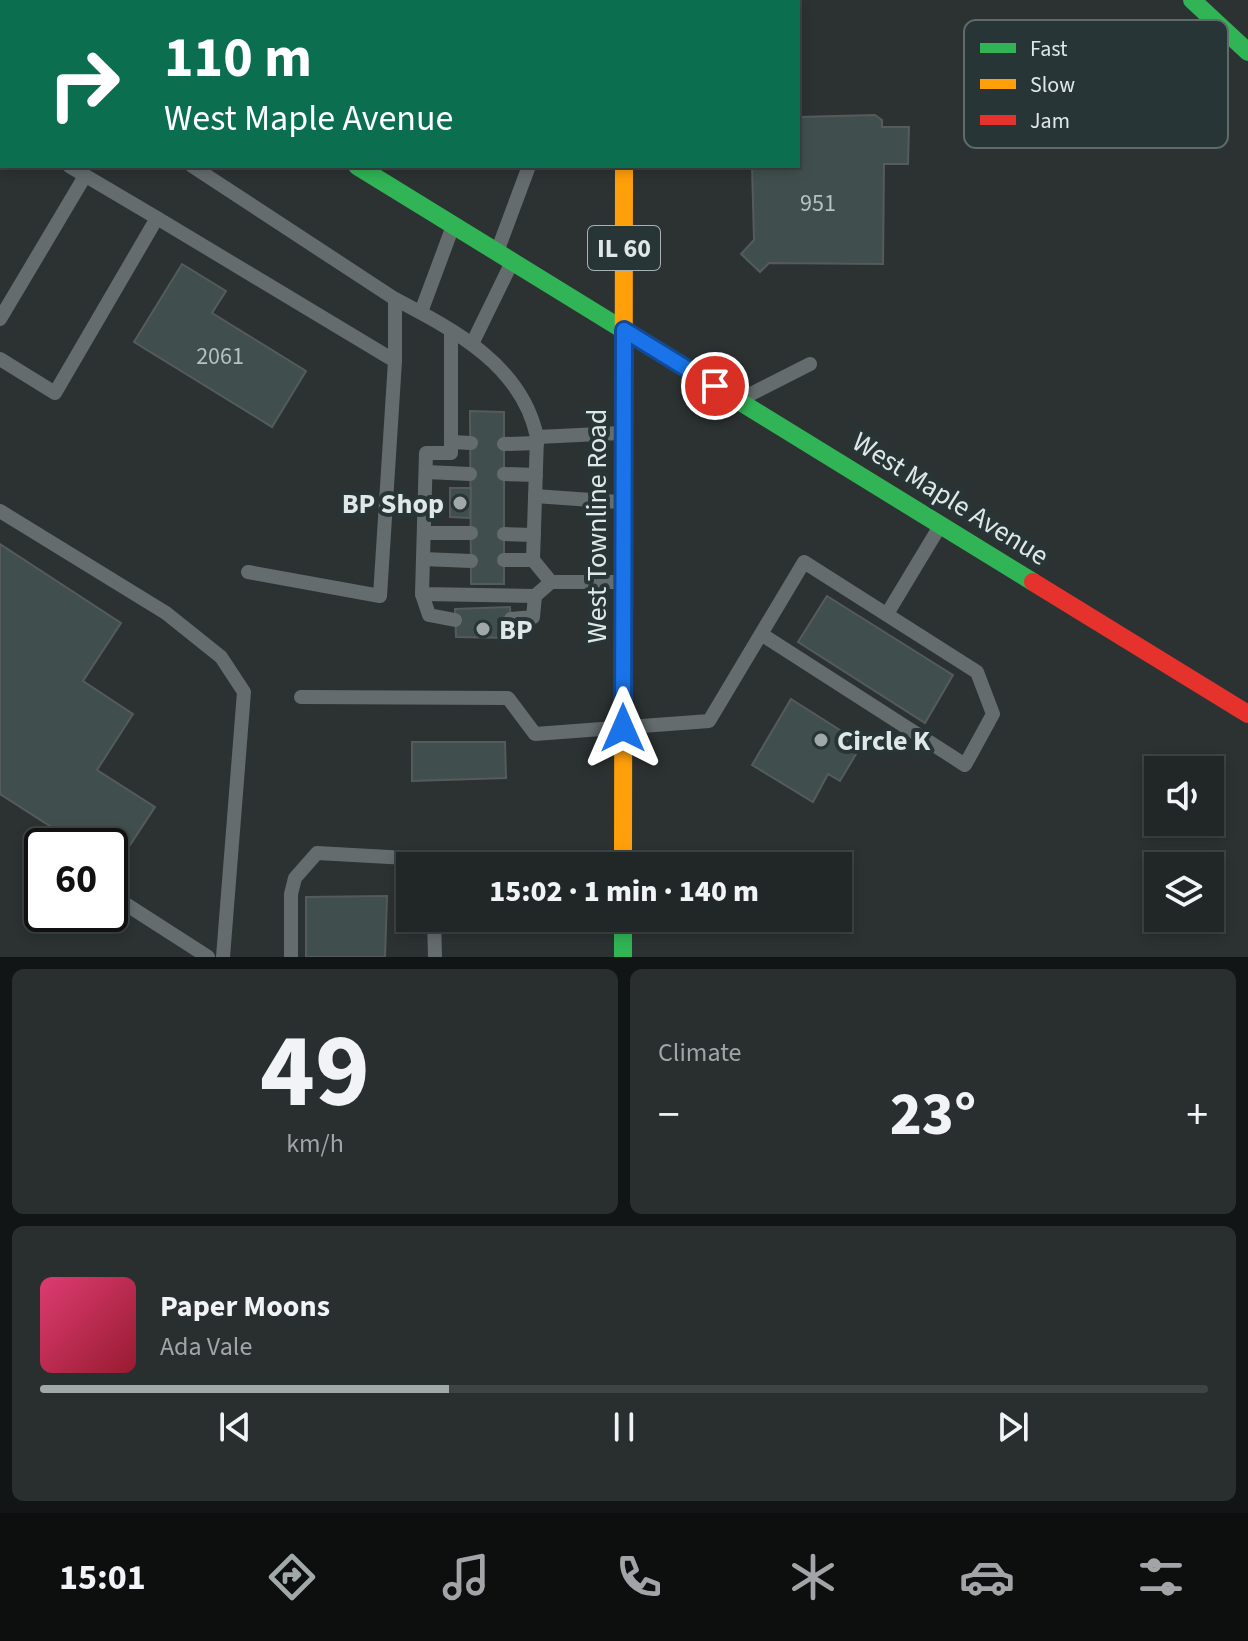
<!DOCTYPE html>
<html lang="en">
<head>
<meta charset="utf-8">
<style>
	:root { --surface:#212626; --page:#292e2e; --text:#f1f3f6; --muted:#a2a5a7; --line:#3e4343; --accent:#a0a8a8 }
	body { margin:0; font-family:"Source Sans 3",sans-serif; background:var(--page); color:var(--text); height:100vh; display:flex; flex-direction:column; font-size:30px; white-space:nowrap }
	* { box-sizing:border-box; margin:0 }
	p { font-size:26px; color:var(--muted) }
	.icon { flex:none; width:44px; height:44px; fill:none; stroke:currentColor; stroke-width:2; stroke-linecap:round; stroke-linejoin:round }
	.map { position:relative; height:957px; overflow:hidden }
	.sheet { display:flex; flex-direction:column; gap:12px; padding:12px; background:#121515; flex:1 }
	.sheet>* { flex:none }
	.guide { position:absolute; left:0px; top:0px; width:800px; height:168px; box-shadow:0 4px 12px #0003,0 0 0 2px var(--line); background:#0b6e4f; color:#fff; overflow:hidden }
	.tools { position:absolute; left:1144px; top:756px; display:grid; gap:16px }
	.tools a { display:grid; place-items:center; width:80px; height:80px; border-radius:0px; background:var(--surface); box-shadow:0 4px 12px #0003,0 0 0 2px var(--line); font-size:40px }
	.speed { position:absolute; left:24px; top:828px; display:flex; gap:16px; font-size:40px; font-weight:700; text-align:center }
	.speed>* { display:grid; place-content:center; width:104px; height:104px; border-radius:50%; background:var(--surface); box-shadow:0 4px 12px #0003,0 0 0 2px var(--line); line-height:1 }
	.speed .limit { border:4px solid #111; border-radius:12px; background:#fff; color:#111 }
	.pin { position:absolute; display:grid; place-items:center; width:68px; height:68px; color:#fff; margin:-34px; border:4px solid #fff; border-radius:50%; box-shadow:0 2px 8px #0007 }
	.me { position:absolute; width:88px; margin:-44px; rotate:0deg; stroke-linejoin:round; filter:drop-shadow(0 0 6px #0008) }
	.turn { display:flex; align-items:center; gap:28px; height:168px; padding:0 32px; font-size:36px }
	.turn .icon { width:104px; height:104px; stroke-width:2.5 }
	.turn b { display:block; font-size:56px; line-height:68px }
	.big { font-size:60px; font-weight:800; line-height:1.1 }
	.sheet .tile { flex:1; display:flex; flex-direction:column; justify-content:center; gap:12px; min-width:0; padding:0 28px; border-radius:12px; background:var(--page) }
	.sheet .dial { align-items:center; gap:0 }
	.dial b { font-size:104px; line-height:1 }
	.song { display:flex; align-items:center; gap:24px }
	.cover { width:96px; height:96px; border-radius:12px; background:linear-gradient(135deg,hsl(340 70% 55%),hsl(350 70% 35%)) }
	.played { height:8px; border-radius:4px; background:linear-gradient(90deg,var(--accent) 35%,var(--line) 35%) }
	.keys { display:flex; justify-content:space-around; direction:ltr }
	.heat { display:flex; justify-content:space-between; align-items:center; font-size:44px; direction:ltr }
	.sheet .tiles { flex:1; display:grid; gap:12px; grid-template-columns:1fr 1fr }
	.tile:last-child { grid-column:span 2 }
	.trip { position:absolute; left:396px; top:852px; width:456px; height:80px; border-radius:0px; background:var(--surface); box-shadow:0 4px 12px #0003,0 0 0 2px var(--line); font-weight:800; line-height:80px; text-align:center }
	.tabs { display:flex; height:128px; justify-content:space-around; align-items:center; background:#0d0f0f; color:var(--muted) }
	.tabs .icon { width:56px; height:56px }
	.tabs .current { color:var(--accent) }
	.tabs b { font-size:36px; color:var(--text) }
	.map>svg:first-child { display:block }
	.building { fill:#404f4d; stroke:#555b5a; stroke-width:2 }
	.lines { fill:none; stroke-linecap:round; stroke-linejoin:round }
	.lane { stroke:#646c6e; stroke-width:14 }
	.fast { stroke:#30b455; stroke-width:18 }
	.slow { stroke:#ff9f0a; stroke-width:18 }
	.jam { stroke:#e5322d; stroke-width:18 }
	.route-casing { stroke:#114b97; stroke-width:20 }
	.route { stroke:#1a73e8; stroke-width:14 }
	.poi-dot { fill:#a0a8a8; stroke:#283536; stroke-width:3 }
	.labels { text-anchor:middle; stroke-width:8; stroke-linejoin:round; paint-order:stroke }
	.number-label { font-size:24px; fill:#b7c1c1 }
	.shield { fill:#283536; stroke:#a8b2b3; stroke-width:2 }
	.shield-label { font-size:26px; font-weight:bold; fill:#dfe7e8 }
	.street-label { font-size:28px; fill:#dfe7e8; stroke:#283536 }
	.poi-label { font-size:28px; font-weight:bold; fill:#dfe7e8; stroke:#283536; text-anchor:start }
	.key { fill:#283536; stroke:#5f6a6b; stroke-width:2 }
	.key-label { font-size:22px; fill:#dfe7e8 }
</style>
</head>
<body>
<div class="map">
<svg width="1248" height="957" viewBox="0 0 1248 957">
	<rect width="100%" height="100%" fill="#2c3232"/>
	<g class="building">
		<polygon points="875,115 882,120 882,127 909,127 908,164 884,164 883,264 769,263 760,272 741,254 754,240 752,166 798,166 798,117"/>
		<polygon points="182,264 226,291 212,313 306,371 272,427 134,342"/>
		<polygon points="470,411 504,412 504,584 471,584"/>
		<polygon points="450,488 471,488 470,518 450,517"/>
		<polygon points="0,544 121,623 83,681 133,714 97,770 155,807 115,868 110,865 110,846 81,846 0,794"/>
		<polygon points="827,596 953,675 925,723 798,642"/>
		<polygon points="510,607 512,638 456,637 455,609"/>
		<polygon points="791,699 862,744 840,781 828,774 813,802 752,765"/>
		<polygon points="412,742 505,742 506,778 412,781"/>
		<polygon points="387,896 385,957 306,957 306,897"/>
	</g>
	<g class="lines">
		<g class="lane">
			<polyline points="0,43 2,45"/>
			<polyline points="0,123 2,125"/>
			<polyline points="192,166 395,299"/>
			<polyline points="157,218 395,361"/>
			<polyline points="497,252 529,166"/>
			<polyline points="421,312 453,226"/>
			<polyline points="0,319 85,176"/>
			<polyline points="451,331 451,453 426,453 422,594 535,596 551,582"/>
			<polyline points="472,344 512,262"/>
			<polyline points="0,359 55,393 157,218 69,166"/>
			<polyline points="743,398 810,364"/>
			<polyline points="537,437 621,433"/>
			<polyline points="452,442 471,443"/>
			<polyline points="504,444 537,443"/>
			<polyline points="426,472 470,474"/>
			<polyline points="504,474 536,475"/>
			<polyline points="535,496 619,502"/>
			<polyline points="0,511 166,613 221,657 244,692 223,957"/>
			<polyline points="424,533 471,533"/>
			<polyline points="504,534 534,535"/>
			<polyline points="423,559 471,561"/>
			<polyline points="504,560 533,560"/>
			<path d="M248 572 380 596 395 361V299C454 330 522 365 537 437L533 560 551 582H619"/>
			<polyline points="422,594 429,615 455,620"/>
			<polyline points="887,614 940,526"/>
			<polyline points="511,619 533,617 535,596"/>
			<polyline points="301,697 508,698 535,734 709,721 804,562 977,672 993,714 965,765 761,634"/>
			<polyline points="110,894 208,957"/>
			<polyline points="434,918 435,957"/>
			<polyline points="291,957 291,894 295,878 317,853 550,866"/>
		</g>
		<g class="fast">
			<polyline points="1192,0 1248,52"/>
			<polyline points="357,166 1033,582"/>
			<polyline points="623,918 623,957"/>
		</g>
		<polyline class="slow" points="623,866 624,166"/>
		<g class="jam">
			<polyline points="86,0 89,2"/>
			<polyline points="624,0 624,2"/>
			<polyline points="1033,582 1248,714"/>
		</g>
	</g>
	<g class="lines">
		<defs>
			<polyline id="route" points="623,728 624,330 715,386"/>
		</defs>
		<use href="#route" class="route-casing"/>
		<use href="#route" class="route"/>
	</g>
	<g class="poi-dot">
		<circle cx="460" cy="503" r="8"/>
		<circle cx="483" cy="629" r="8"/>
		<circle cx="821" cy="740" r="8"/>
	</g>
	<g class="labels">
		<g class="number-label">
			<text x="818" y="211">951</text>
			<text x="220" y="364">2061</text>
		</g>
		<rect class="shield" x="588" y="226" width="72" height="44" rx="6"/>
		<g class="shield-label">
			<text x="624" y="257">IL 60</text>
		</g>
		<g class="street-label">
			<text transform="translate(951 498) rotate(32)" y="10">West Maple Avenue</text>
			<text transform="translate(596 526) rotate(-90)" y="10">West Townline Road</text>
		</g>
		<g class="poi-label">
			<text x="444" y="513" text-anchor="end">BP Shop</text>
			<text x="499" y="639">BP</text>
			<text x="837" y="750">Circle K</text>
		</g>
	</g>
	<rect x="964" y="20" width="264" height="128" rx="12" class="key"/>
	<rect x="980" y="43" width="36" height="10" fill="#30b455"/>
	<rect x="980" y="79" width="36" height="10" fill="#ff9f0a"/>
	<rect x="980" y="115" width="36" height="10" fill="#e5322d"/>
	<g class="key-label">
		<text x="1030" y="56">Fast</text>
		<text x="1030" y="92">Slow</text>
		<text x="1030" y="128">Jam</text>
	</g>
</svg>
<div class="tools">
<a><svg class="icon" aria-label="sound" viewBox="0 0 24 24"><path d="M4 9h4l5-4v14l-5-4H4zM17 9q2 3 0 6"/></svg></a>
<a><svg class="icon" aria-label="layers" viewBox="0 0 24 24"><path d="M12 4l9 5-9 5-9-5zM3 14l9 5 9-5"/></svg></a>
</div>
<div class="speed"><div class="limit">60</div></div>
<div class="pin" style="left:715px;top:386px;background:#d93025"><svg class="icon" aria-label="arrive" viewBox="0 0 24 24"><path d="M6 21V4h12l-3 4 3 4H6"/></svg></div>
<svg class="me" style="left:623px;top:728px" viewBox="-20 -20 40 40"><path d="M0-17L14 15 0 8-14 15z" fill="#1a73e8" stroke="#fff" stroke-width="4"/></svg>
<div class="trip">15:02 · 1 min · 140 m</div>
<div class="guide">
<div class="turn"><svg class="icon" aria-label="right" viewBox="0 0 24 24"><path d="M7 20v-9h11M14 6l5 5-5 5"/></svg><div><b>110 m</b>West Maple Avenue</div></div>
</div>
</div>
<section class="sheet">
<div class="tiles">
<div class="tile dial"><b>49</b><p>km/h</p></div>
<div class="tile"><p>Climate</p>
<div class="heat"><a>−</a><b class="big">23°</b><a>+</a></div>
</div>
<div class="tile">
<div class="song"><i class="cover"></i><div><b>Paper Moons</b><p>Ada Vale</p></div></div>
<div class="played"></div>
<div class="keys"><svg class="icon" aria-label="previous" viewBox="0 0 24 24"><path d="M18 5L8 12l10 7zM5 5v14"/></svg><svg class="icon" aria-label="pause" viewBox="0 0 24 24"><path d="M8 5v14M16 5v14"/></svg><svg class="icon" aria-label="next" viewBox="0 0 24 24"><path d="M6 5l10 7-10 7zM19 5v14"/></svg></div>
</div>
</div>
</section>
<nav class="tabs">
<b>15:01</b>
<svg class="icon current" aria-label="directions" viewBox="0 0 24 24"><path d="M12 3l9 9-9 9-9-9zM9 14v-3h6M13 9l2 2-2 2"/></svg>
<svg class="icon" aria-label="music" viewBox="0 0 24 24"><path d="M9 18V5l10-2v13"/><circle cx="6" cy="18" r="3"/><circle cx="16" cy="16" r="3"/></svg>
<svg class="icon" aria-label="phone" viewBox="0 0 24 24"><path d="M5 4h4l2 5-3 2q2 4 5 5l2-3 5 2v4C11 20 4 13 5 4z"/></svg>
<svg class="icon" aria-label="climate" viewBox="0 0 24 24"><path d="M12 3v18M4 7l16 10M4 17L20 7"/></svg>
<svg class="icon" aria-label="car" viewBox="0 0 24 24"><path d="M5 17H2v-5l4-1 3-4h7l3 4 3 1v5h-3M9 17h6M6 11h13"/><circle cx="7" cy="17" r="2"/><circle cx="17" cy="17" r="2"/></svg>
<svg class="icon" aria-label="filters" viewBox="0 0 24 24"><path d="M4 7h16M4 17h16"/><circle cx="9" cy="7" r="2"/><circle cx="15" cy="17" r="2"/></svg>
</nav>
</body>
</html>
